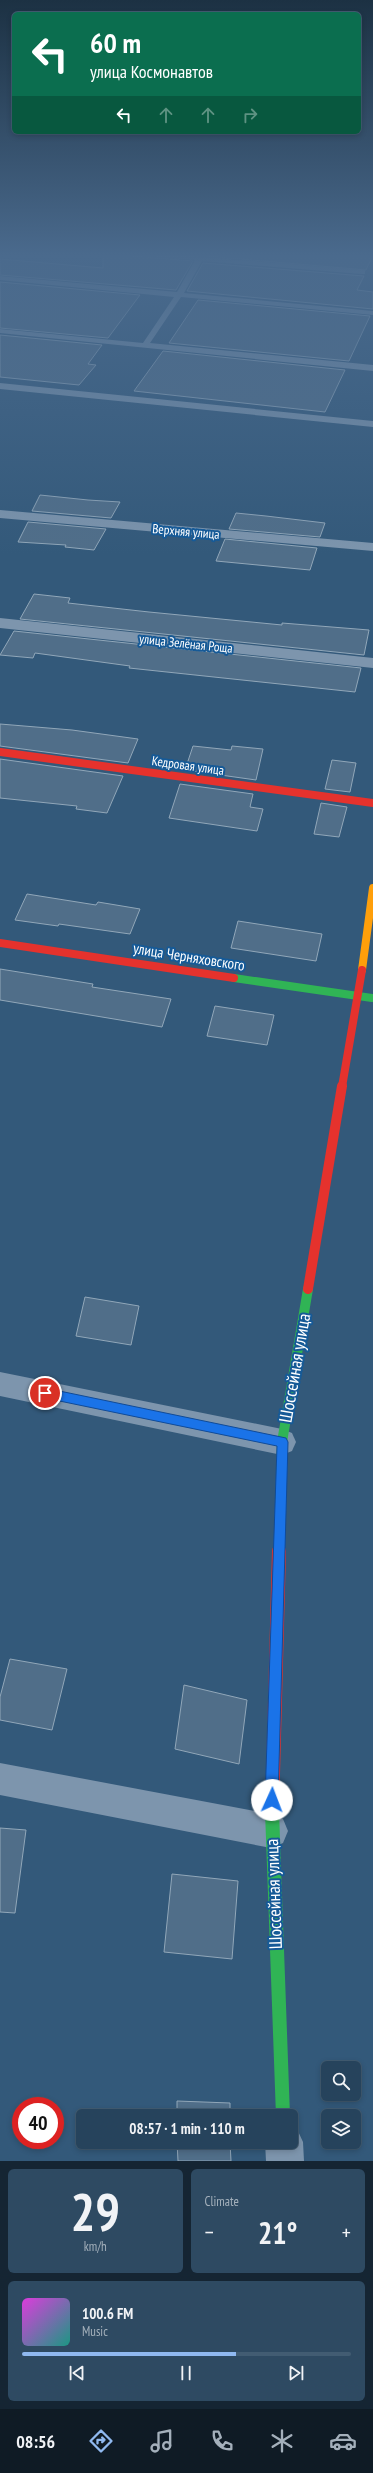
<!DOCTYPE html>
<html lang="en">
<head>
<meta charset="utf-8">
<style>
	:root { --surface:#26435c; --page:#2e4a62; --text:#f1f3f6; --muted:#a4b0bb; --line:#425c72; --accent:#90b9f0 }
	body { margin:0; font-family:"PT Sans Narrow",sans-serif; background:var(--page); color:var(--text); height:100vh; display:flex; flex-direction:column; font-size:15px; white-space:nowrap }
	* { box-sizing:border-box; margin:0 }
	p { font-size:13px; color:var(--muted) }
	.icon { flex:none; width:22px; height:22px; fill:none; stroke:currentColor; stroke-width:2; stroke-linecap:round; stroke-linejoin:round }
	.map { position:relative; height:2161px; overflow:hidden }
	.side { display:flex; flex-direction:column; gap:8px; padding:8px; background:#152533; flex:1 }
	.side>* { flex:none }
	.banner { position:absolute; left:12px; top:12px; width:349px; height:122px; border-radius:6px; box-shadow:0 2px 6px #0003,0 0 0 1px var(--line); background:#0b6e4f; color:#fff; overflow:hidden }
	.fabs { position:absolute; left:321px; top:2061px; display:grid; gap:8px }
	.fabs a { display:grid; place-items:center; width:40px; height:40px; border-radius:6px; background:var(--surface); box-shadow:0 2px 6px #0003,0 0 0 1px var(--line); font-size:20px }
	.speed { position:absolute; left:12px; top:2097px; display:flex; gap:8px; font-size:20px; font-weight:700; text-align:center }
	.speed>* { display:grid; place-content:center; width:52px; height:52px; border-radius:50%; background:var(--surface); box-shadow:0 2px 6px #0003,0 0 0 1px var(--line); line-height:1 }
	.speed .limit { border:6px solid #d22; background:#fff; color:#111 }
	.pin { position:absolute; display:grid; place-items:center; width:34px; height:34px; color:#fff; margin:-17px; border:2px solid #fff; border-radius:50%; box-shadow:0 1px 4px #0007 }
	.me { position:absolute; width:44px; margin:-22px; rotate:2deg; stroke-linejoin:round; filter:drop-shadow(0 0 3px #0008) }
	.turn { display:flex; align-items:center; gap:14px; height:84px; padding:0 12px; font-size:18px }
	.turn .icon { width:52px; height:52px; stroke-width:2.5 }
	.turn b { display:block; font-size:28px; line-height:34px }
	.lanes { display:flex; align-items:center; height:38px; padding:0 12px; background:#0003; justify-content:center; gap:20px; direction:ltr }
	.lanes .off { opacity:.35 }
	.big { font-size:30px; font-weight:600; line-height:1.1 }
	.side .tile { flex:1; display:flex; flex-direction:column; justify-content:center; gap:6px; min-width:0; padding:0 14px; border-radius:6px; background:var(--page) }
	.side .dial { align-items:center; gap:0 }
	.dial b { font-size:52px; line-height:1 }
	.song { display:flex; align-items:center; gap:12px }
	.cover { width:48px; height:48px; border-radius:6px; background:linear-gradient(135deg,hsl(300 70% 55%),hsl(170 70% 35%)) }
	.played { height:4px; border-radius:2px; background:linear-gradient(90deg,var(--accent) 65%,var(--line) 65%) }
	.keys { display:flex; justify-content:space-around; direction:ltr }
	.heat { display:flex; justify-content:space-between; align-items:center; font-size:22px; direction:ltr }
	.side .tiles { flex:1; display:grid; gap:8px; grid-template-columns:1fr 1fr }
	.tile:last-child { grid-column:span 2 }
	.trip { position:absolute; left:76px; top:2109px; width:222px; height:40px; border-radius:6px; background:var(--surface); box-shadow:0 2px 6px #0003,0 0 0 1px var(--line); font-weight:600; line-height:40px; text-align:center }
	.tab-bar { display:flex; height:64px; justify-content:space-around; align-items:center; background:#0f1b25; color:var(--muted) }
	.tab-bar .icon { width:28px; height:28px }
	.tab-bar .current { color:var(--accent) }
	.tab-bar b { font-size:18px; color:var(--text) }
	.map>svg:first-child { display:block }
	.building { fill:#506e89; stroke:#91a7b9 }
	.lines { fill:none; stroke-linecap:round; stroke-linejoin:round }
	.lane { fill:#7d95ad; fill-rule:evenodd }
	.street { fill:#7d95ad; fill-rule:evenodd }
	.fast-far2 { stroke:#30b455; stroke-width:8 }
	.fast-far1 { stroke:#30b455; stroke-width:10 }
	.fast { stroke:#30b455; stroke-width:14 }
	.slow { stroke:#ff9f0a; stroke-width:8 }
	.jam-far2 { stroke:#e5322d; stroke-width:8 }
	.jam-far1 { stroke:#e5322d; stroke-width:10 }
	.jam { stroke:#e5322d; stroke-width:14 }
	.route { fill:#1a73e8; stroke:#114b97 }
	.labels { text-anchor:middle; stroke-width:4; stroke-linejoin:round; paint-order:stroke }
	.far-street-label { font-size:13px; fill:#fff; stroke:#165a97 }
	.street-label { font-size:15px; fill:#fff; stroke:#165a97 }
	.near-street-label { font-size:18px; fill:#fff; stroke:#165a97 }
</style>
</head>
<body>
<div class="map">
<svg width="373" height="2161" viewBox="0 0 373 2161">
	<rect width="100%" height="100%" fill="#33597a"/>
	<g class="building">
		<polygon points="103,253 128,253 132,256 193,261 176,290 0,275 0,259 103,268"/>
		<polygon points="172,253 373,253 373,255 366,270"/>
		<polygon points="203,263 364,276 357,290 373,292 373,309 187,291"/>
		<polygon points="0,282 140,295 108,338 0,328"/>
		<polygon points="198,300 370,316 349,361 169,343"/>
		<polygon points="0,335 102,345 88,364 96,365 79,385 0,377"/>
		<polygon points="163,351 345,370 325,412 134,391"/>
		<polygon points="40,495 88,500 120,502 111,518 32,511"/>
		<polygon points="236,513 266,516 325,523 320,537 229,529"/>
		<polygon points="28,522 106,529 94,550 65,547 66,545 18,542"/>
		<polygon points="225,539 317,548 310,570 216,561"/>
		<polygon points="34,594 70,598 68,603 149,612 282,625 282,623 369,630 364,655 20,619"/>
		<polygon points="14,631 361,668 355,692 129,668 130,666 35,653 33,658 0,655"/>
		<polygon points="0,724 72,730 138,739 128,763 0,746"/>
		<polygon points="193,746 231,750 232,746 263,749 256,780 185,770"/>
		<polygon points="0,759 123,776 107,813 76,809 77,806 0,798"/>
		<polygon points="332,760 356,763 350,792 325,789"/>
		<polygon points="180,784 253,794 250,807 263,809 257,831 169,818"/>
		<polygon points="321,803 347,807 339,837 314,834"/>
		<polygon points="27,894 96,905 98,902 140,909 130,934 59,924 58,926 15,920"/>
		<polygon points="238,921 322,934 316,961 231,948"/>
		<polygon points="0,969 93,984 92,987 171,999 162,1027 0,1000"/>
		<polygon points="215,1006 274,1015 267,1045 207,1036"/>
		<polygon points="85,1297 139,1306 131,1345 76,1336"/>
		<polygon points="10,1659 67,1669 52,1730 0,1720 0,1697"/>
		<polygon points="184,1685 247,1700 239,1764 175,1749"/>
		<polygon points="0,1828 26,1830 15,1913 0,1912"/>
		<polygon points="172,1874 238,1881 232,1959 164,1952"/>
		<polygon points="177,2101 230,2103 230,2116 177,2116"/>
		<polygon points="177,2142 230,2142 231,2161 178,2161"/>
	</g>
	<g class="lines">
		<g class="lane">
			<polygon points="129,253 156,253 365,270 365,274 362,274 202,261 184,293 373,311 373,315 181,297 150,343 373,365 373,371 0,333 0,329 143,343 174,297 0,280 0,276 177,292 195,260 132,255"/>
			<polygon points="0,383 373,421 373,427 0,389"/>
		</g>
		<g class="street">
			<polygon points="0,510 373,543 373,551 0,518"/>
			<polygon points="0,618 373,658 373,668 0,628"/>
			<polygon points="0,1372 282,1429 292,1433 296,1442 292,1451 282,1455 0,1396"/>
			<polygon points="0,1763 271,1814 283,1819 288,1831 283,1843 271,1848 0,1795"/>
			<polygon points="291,2126 297,2129 303,2142 304,2161 266,2161 265,2142 291,2142"/>
		</g>
		<polyline class="fast-far2" points="234,978 372,998"/>
		<polyline class="fast-far1" points="280,1521 282,1442 308,1289"/>
		<polyline class="fast" points="272,1811 283,2116"/>
		<polyline class="slow" points="362,970 373,888"/>
		<g class="jam-far2">
			<polyline points="0,752 373,803"/>
			<polyline points="0,943 234,978"/>
			<polyline points="342,1087 362,970"/>
		</g>
		<g class="jam-far1">
			<polyline points="308,1289 342,1086"/>
			<polyline points="279,1552 280,1521"/>
		</g>
		<polyline class="jam" points="272,1811 279,1551"/>
	</g>
	<linearGradient id="sky" x2="0" y2="1"><stop stop-color="#1c3143"/><stop offset="0.46" stop-color="#4a6a8d"/><stop offset="1" stop-color="#4a6a8d" stop-opacity="0"/></linearGradient>
	<rect width="373" height="555" fill="url(#sky)"/>
	<polygon class="route" points="45,1388 286,1438 288,1442 278,1800 276,1805 272,1807 267,1805 265,1800 277,1446 45,1398 39,1393"/>
	<g class="labels">
		<g class="far-street-label">
			<text transform="translate(186 531) rotate(5)" y="5">Верхняя улица</text>
			<text transform="translate(186 643) rotate(6)" y="5">улица Зелёная Роща</text>
			<text transform="translate(188 765) rotate(8)" y="5">Кедровая улица</text>
		</g>
		<g class="street-label">
			<text transform="translate(189 957) rotate(9)" y="5">улица Черняховского</text>
		</g>
		<g class="near-street-label">
			<text transform="translate(295 1368) rotate(-80)" y="6">Шоссейная улица</text>
			<text transform="translate(274 1894) rotate(-92)" y="6">Шоссейная улица</text>
		</g>
	</g>
</svg>
<div class="fabs">
<a><svg class="icon" aria-label="search" viewBox="0 0 24 24"><circle cx="10" cy="10" r="6"/><path d="M15 15l6 6"/></svg></a>
<a><svg class="icon" aria-label="layers" viewBox="0 0 24 24"><path d="M12 4l9 5-9 5-9-5zM3 14l9 5 9-5"/></svg></a>
</div>
<div class="speed"><div class="limit">40</div></div>
<div class="pin" style="left:45px;top:1393px;background:#d93025"><svg class="icon" aria-label="arrive" viewBox="0 0 24 24"><path d="M6 21V4h12l-3 4 3 4H6"/></svg></div>
<svg class="me" style="left:272px;top:1800px" viewBox="-20 -20 40 40"><circle r="19" fill="#fff"/><path d="M0-13L10 11 0 6-10 11z" fill="#1a73e8"/></svg>
<div class="trip">08:57 · 1 min · 110 m</div>
<div class="banner">
<div class="turn"><svg class="icon" aria-label="left" viewBox="0 0 24 24"><path d="M17 20v-9H6M10 6l-5 5 5 5"/></svg><div><b>60 m</b>улица Космонавтов</div></div>
<div class="lanes"><svg class="icon" aria-label="left" viewBox="0 0 24 24"><path d="M17 20v-9H6M10 6l-5 5 5 5"/></svg><svg class="icon off" aria-label="ahead" viewBox="0 0 24 24"><path d="M12 20V5M6 11l6-6 6 6"/></svg><svg class="icon off" aria-label="ahead" viewBox="0 0 24 24"><path d="M12 20V5M6 11l6-6 6 6"/></svg><svg class="icon off" aria-label="right" viewBox="0 0 24 24"><path d="M7 20v-9h11M14 6l5 5-5 5"/></svg></div>
</div>
</div>
<section class="side">
<div class="tiles">
<div class="tile dial"><b>29</b><p>km/h</p></div>
<div class="tile"><p>Climate</p>
<div class="heat"><a>−</a><b class="big">21°</b><a>+</a></div>
</div>
<div class="tile">
<div class="song"><i class="cover"></i><div><b>100.6 FM</b><p>Music</p></div></div>
<div class="played"></div>
<div class="keys"><svg class="icon" aria-label="previous" viewBox="0 0 24 24"><path d="M18 5L8 12l10 7zM5 5v14"/></svg><svg class="icon" aria-label="pause" viewBox="0 0 24 24"><path d="M8 5v14M16 5v14"/></svg><svg class="icon" aria-label="next" viewBox="0 0 24 24"><path d="M6 5l10 7-10 7zM19 5v14"/></svg></div>
</div>
</div>
</section>
<nav class="tab-bar">
<b>08:56</b>
<svg class="icon current" aria-label="directions" viewBox="0 0 24 24"><path d="M12 3l9 9-9 9-9-9zM9 14v-3h6M13 9l2 2-2 2"/></svg>
<svg class="icon" aria-label="music" viewBox="0 0 24 24"><path d="M9 18V5l10-2v13"/><circle cx="6" cy="18" r="3"/><circle cx="16" cy="16" r="3"/></svg>
<svg class="icon" aria-label="phone" viewBox="0 0 24 24"><path d="M5 4h4l2 5-3 2q2 4 5 5l2-3 5 2v4C11 20 4 13 5 4z"/></svg>
<svg class="icon" aria-label="climate" viewBox="0 0 24 24"><path d="M12 3v18M4 7l16 10M4 17L20 7"/></svg>
<svg class="icon" aria-label="car" viewBox="0 0 24 24"><path d="M5 17H2v-5l4-1 3-4h7l3 4 3 1v5h-3M9 17h6M6 11h13"/><circle cx="7" cy="17" r="2"/><circle cx="17" cy="17" r="2"/></svg>
</nav>
</body>
</html>
